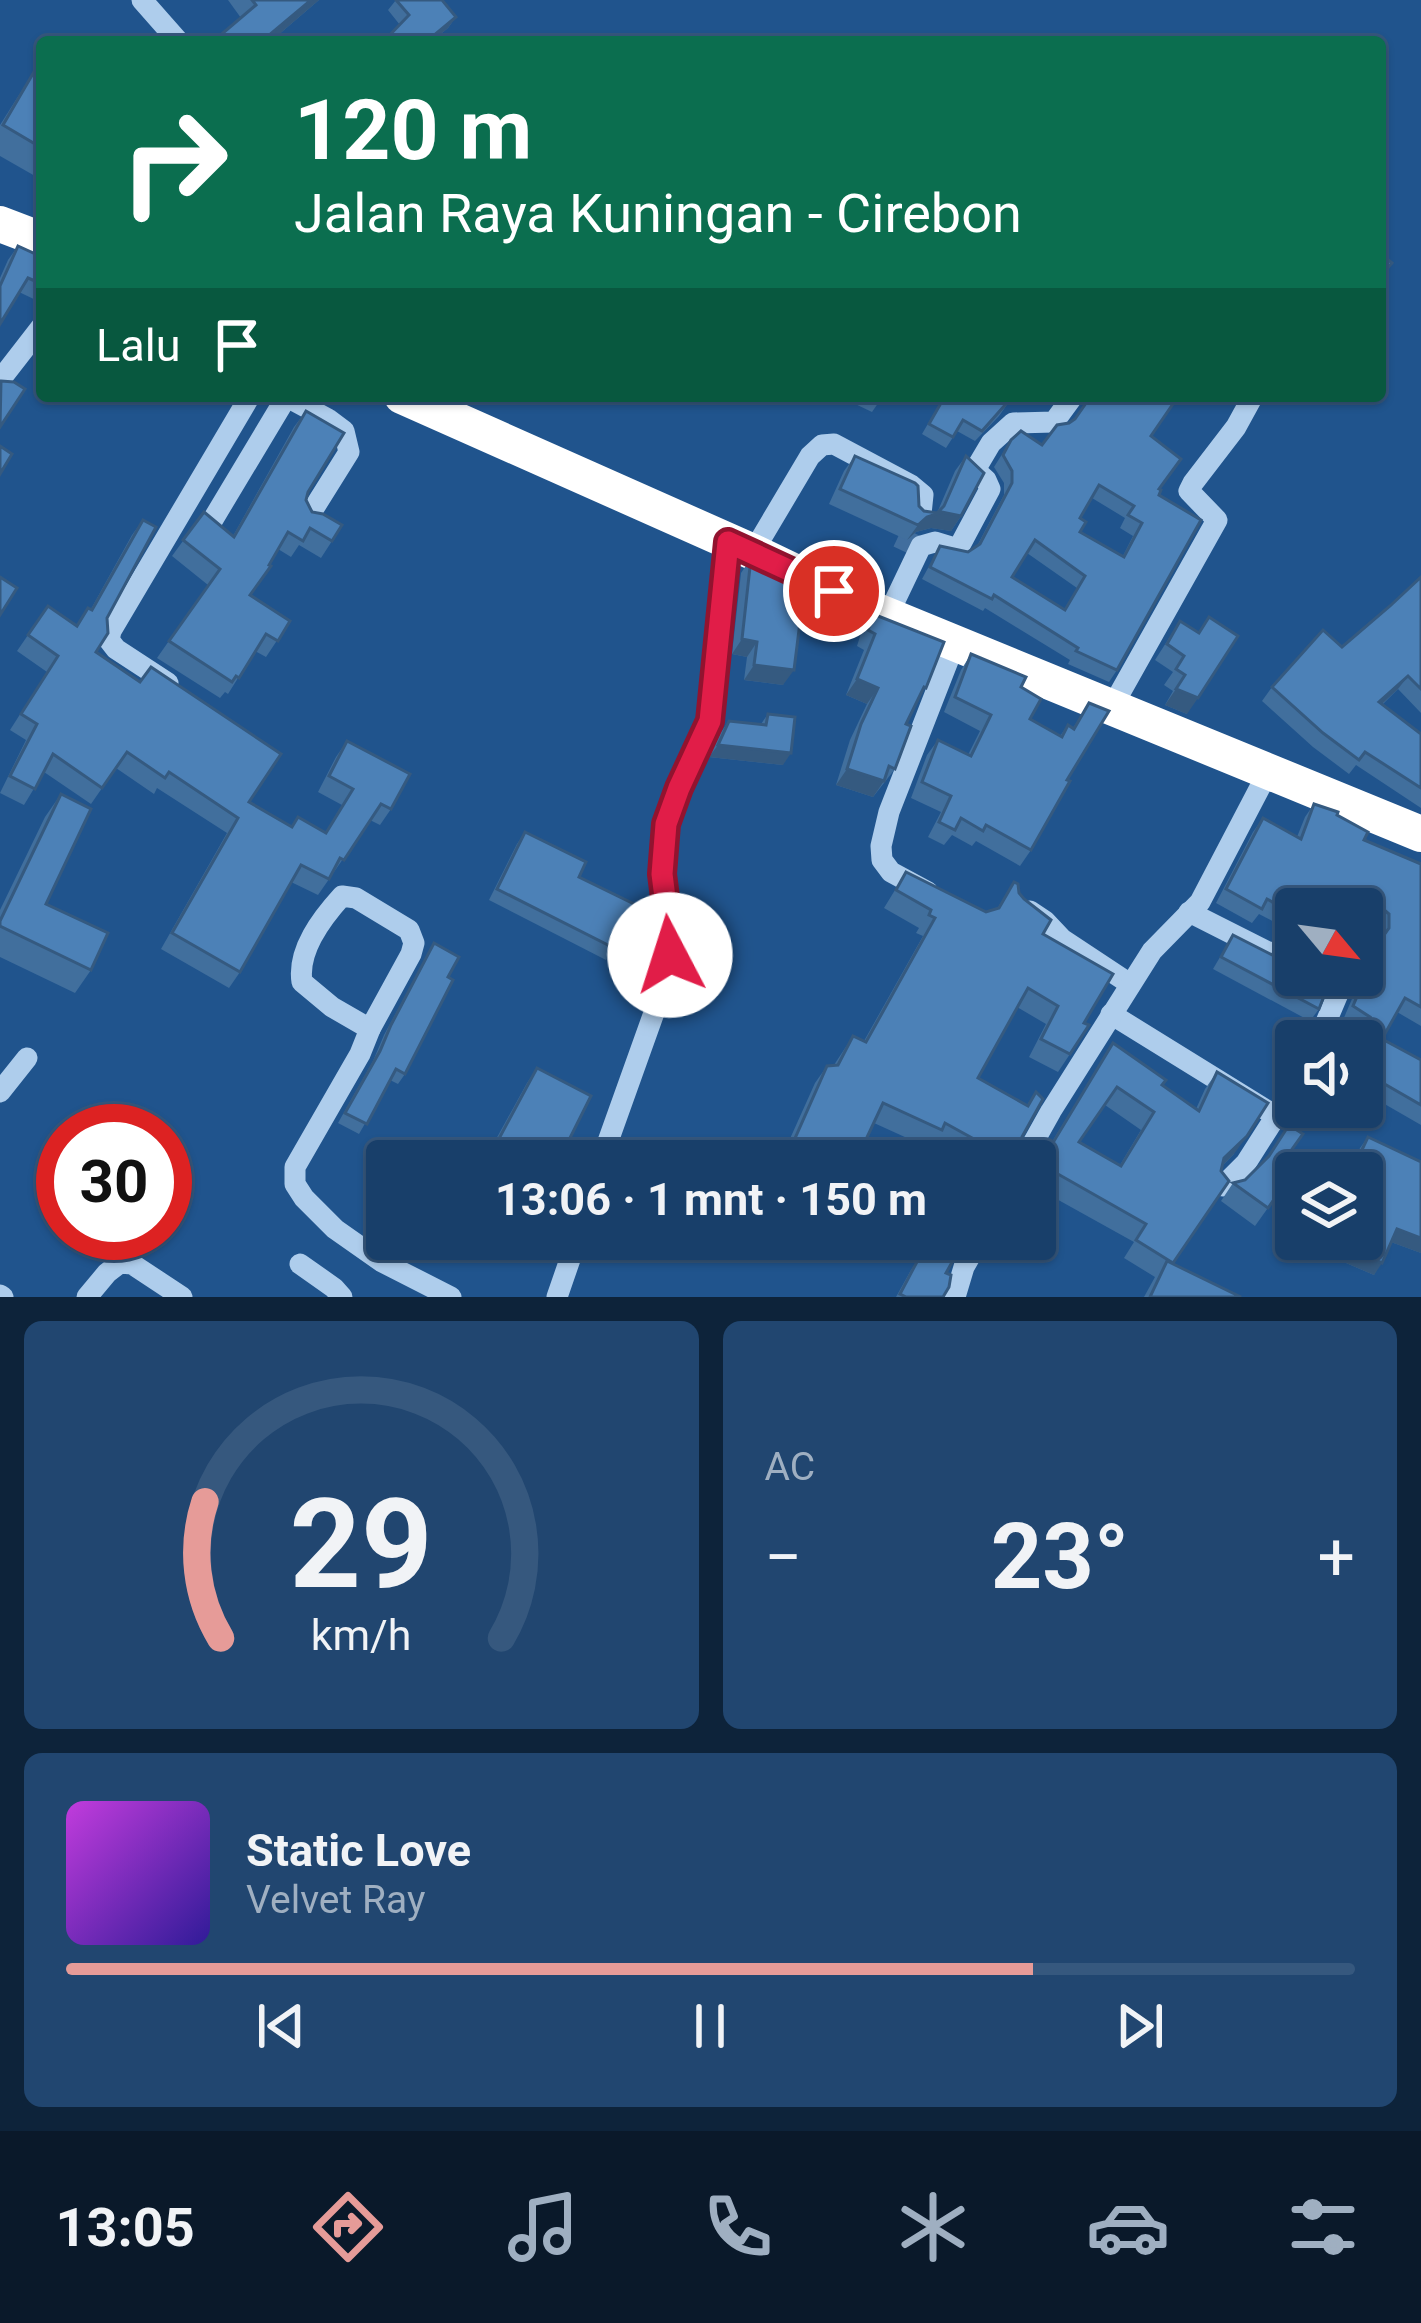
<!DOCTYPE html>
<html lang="id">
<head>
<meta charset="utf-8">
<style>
	:root { --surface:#183f6a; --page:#214670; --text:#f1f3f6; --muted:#9fafc1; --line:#36587e; --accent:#e69b98 }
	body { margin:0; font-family:Roboto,sans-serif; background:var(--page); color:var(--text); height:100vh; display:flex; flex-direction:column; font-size:45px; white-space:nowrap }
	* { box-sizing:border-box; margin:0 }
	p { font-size:39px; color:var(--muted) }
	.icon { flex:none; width:66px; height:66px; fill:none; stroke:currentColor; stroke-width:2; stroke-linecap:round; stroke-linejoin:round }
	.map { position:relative; height:1297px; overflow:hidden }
	.details { display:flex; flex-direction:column; gap:24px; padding:24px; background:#0d233a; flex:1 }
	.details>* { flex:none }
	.guide { position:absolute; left:36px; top:36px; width:1350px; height:366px; border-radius:12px; box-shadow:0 3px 9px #0004,0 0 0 3px var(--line); background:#0b6e4f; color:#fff; overflow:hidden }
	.needle { width:78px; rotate:119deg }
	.buttons { position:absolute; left:1275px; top:888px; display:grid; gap:24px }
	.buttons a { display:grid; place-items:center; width:108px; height:108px; border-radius:12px; background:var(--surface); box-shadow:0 3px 9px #0004,0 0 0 3px var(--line); font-size:60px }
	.speed { position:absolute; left:36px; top:1104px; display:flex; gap:24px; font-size:60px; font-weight:700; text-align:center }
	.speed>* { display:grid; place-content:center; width:156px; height:156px; border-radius:50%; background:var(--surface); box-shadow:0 3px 9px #0004,0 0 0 3px var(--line); line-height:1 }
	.speed .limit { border:18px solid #d22; background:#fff; color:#111 }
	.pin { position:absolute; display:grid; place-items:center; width:102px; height:102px; color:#fff; margin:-51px; border:6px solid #fff; border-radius:50%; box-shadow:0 3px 12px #0007 }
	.me { position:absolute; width:132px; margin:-66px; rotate:355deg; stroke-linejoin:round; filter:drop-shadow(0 0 9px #0008) }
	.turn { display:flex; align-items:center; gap:42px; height:252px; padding:0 60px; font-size:54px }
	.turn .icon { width:156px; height:156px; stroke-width:2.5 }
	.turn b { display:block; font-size:84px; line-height:102px }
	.then { display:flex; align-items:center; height:114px; padding:0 60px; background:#0003; gap:24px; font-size:45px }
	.big { font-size:90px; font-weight:700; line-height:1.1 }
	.details .widget { flex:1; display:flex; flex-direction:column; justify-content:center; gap:18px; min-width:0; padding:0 42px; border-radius:18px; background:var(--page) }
	.details .dial { align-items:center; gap:0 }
	.dial svg { height:312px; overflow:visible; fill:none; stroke:var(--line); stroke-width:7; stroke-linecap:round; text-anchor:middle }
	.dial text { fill:var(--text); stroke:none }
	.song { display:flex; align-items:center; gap:36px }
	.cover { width:144px; height:144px; border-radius:18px; background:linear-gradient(135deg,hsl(290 70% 55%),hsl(250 70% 35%)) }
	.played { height:12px; border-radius:6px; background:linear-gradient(90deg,var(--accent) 75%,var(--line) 75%) }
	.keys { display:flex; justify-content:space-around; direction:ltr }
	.heat { display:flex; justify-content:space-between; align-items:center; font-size:66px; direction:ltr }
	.details .tiles { flex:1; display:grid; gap:24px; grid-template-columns:1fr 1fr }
	.widget:last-child { grid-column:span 2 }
	.trip { position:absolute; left:366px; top:1140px; width:690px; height:120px; border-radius:12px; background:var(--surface); box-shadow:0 3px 9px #0004,0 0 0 3px var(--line); font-weight:700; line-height:120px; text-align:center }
	.menu { display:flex; height:192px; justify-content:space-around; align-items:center; background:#0a192a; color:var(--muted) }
	.menu .icon { width:84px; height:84px }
	.menu .on { color:var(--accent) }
	.menu b { font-size:54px; color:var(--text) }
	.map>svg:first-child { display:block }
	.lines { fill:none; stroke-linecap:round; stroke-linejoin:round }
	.minor-tunnel { stroke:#416e9e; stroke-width:21; stroke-dasharray:21 10; stroke-linecap:butt }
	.minor { stroke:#aecdec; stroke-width:21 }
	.highway { stroke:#fff; stroke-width:36 }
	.wall { fill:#416f9d; fill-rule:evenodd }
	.shaded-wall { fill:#355a80 }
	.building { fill:#4c81b7; stroke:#355a80; stroke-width:3; fill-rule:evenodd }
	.route-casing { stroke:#92132f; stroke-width:30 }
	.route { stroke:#e11d48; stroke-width:21 }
</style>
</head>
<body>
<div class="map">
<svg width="1421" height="1297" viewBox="0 0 1421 1297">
	<rect width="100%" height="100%" fill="#20548d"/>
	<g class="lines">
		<polyline class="minor-tunnel" points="903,551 920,515"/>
		<g class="minor">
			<polyline points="142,0 179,42"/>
			<polyline points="0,380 42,326"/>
			<polyline points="287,397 328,419 344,431 349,452 309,516"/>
			<polyline points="212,521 287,396"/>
			<polyline points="753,552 810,456 822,445 834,444 911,485 923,495 921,514"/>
			<polyline points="888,615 921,546 935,542 958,549 990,489 986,480 975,470 991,443 1013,423 1054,422 1073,396"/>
			<polyline points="168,683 116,649 109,640 111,631 250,396"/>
			<polyline points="1112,707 1217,520 1189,491 1193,483 1236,427 1253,396"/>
			<polyline points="928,892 891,872 882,860 881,846 889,812 955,643"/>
			<path d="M342 896 356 898 409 930 414 943 411 954 370 1029 332 1007 302 982C297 950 322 918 342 896Z"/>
			<polyline points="1030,911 1045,921 1062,939 1130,984"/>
			<polyline points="1189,912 1296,966"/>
			<polyline points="1315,975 1341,988"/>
			<polyline points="1111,1014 1276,1116 1246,1163 1223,1186"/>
			<polyline points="370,1029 360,1054 295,1167 295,1184 304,1198 335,1229 382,1262 451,1297"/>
			<polyline points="1318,1041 1346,975"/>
			<polyline points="0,1092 27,1058"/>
			<polyline points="1276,1116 1296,1080"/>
			<polyline points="601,1161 660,996 670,954 671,937 662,874 666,824 678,788 710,720 728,542"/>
			<polyline points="1023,1161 1051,1111 1152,951 1200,902 1268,772"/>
			<polyline points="300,1264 334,1288 342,1297"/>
			<polyline points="0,1295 3,1297"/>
			<polyline points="87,1297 107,1273 120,1263 132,1264 182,1297"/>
			<polyline points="557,1297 577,1239"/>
			<polyline points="955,1297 964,1267 980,1239"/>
		</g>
		<g class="highway">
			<polyline points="0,224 42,240"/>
			<polyline points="402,396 753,552 874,610 1421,834"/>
		</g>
	</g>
	<g class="wall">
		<polygon points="228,0 319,0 270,42 215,42 241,18"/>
		<polygon points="396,0 456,17 448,28 431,42 383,42 400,25 388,10"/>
		<polygon points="38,65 42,67 42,180 0,156 0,125"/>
		<polygon points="18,246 42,257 42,303 19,292 0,324 0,278 8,260"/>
		<polygon points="854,396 883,396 872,412 851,402"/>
		<polygon points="944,396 1013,396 999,416 975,441 957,431 946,448 922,434"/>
		<path d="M1088 396H1173L1151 436 1159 495 1117 670 1109 682 1068 664 1070 660 985 608 983 611 922 579 940 546 968 552 977 546 1004 495V483L994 467 1011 440 1042 445 1075 419 1086 403ZM1092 498 1125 518 1120 528 1133 536 1123 556 1080 532V518ZM1027 553 1077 588 1064 610 1012 577Z"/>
		<polygon points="306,411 308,492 306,500 332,541 321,558 299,545 291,557 278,549 250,595 290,621 266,657 255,651 228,694 225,692 220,698 157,658 208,585 172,556 204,512 233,536 294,427"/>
		<polygon points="855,456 924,511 937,513 955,471 966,456 961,516 951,531 931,528 916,532 907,540 829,504 844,471"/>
		<polygon points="143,520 107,618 96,652 249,802 291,826 325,833 342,805 318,792 336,757 347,741 391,809 380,825 370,820 318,895 291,882 240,972 229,988 161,949 227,833 157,788 154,794 116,768 91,804 44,772 24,805 0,793 26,740 10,730 47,672 17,651 48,606 76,626 91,609 132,535"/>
		<polygon points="751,558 806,616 800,624 783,685 744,680 747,657 732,654 741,573"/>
		<polygon points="1421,577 1421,713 1398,689 1382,705 1421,734 1421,808 1356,765 1349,774 1313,747 1262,701 1272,687 1342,647 1390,606"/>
		<polygon points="873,614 918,700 906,724 895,769 873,797 836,785 850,740 867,704 846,695 864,650 857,646 862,630"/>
		<polygon points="1180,621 1198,633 1187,714 1165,705 1173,691 1164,685 1173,672 1155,660"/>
		<polygon points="971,654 1021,687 1030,719 1060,736 1068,725 1073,728 1089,703 1067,780 1031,850 1020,866 976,841 972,846 952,835 944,845 928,837 941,812 911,798 927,755 938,740 968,755 980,731 944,712 961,670"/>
		<polygon points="768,714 783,765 709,757 721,732 729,721 761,724"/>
		<polygon points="61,794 46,904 91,970 75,993 0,957 0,910 45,817"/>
		<polygon points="1314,804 1337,815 1364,840 1421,864 1421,1026 1397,1012 1382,1039 1421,1060 1421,1125 1362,1091 1361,1031 1343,1020 1360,980 1359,975 1362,975 1362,938 1364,942 1379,941 1379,928 1372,921 1362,922 1362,909 1296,909 1296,928 1285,922 1282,926 1259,914 1252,923 1216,903 1253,832 1263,818 1297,837 1305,817"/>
		<polygon points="525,832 579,877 614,948 606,960 489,900 517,844"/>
		<path d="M906 872 986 912 997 909 1014 882 1043 934 1084 1023 1070 1054 1058 1072 1029 1057 1046 1024 1017 1007 978 1078 1027 1105 1036 1092 1022 1137V1150L1027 1155 1037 1158 1045 1153 1113 1043 1162 1085 1196 1109 1205 1089 1217 1072 1234 1154 1222 1166 1172 1264 1241 1297H1144L1155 1277 1124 1258 1134 1242 1035 1187V1161H969L934 1142 929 1148 874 1123 856 1161H780L815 1083 827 1066 834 1065 853 1036 864 1041 923 936 916 933 919 928 884 908ZM1105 1105 1141 1130 1120 1165 1079 1142Z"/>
		<polygon points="1233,935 1319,1009 1310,1021 1213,969"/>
		<polygon points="434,943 448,977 405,1074 398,1084 390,1080 359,1134 338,1123 373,1061 384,1035"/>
		<polygon points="537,1068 572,1161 484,1161 527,1083"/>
		<polygon points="1368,1137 1421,1253 1391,1242 1374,1275 1339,1260 1349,1239 1362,1239 1362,1213 1371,1196 1362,1191 1362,1173 1348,1173 1360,1148"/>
		<polygon points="1290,1152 1302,1160 1255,1226 1221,1201 1233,1183 1245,1180"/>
		<polygon points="929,1244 946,1273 943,1297 896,1297 911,1270"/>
	</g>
	<g class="shaded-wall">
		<polygon points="311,0 319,0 270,42 261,42"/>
		<polygon points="456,17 448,28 431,42 426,42"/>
		<polygon points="942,512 961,516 951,531 931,528 916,532 907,540 918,525 927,517"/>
		<polygon points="742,639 757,642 747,657 732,654"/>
		<polygon points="754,665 794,670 783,685 744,680"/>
		<polygon points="1408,676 1398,689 1369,716 1379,702"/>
		<polygon points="857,679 878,688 867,704 846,695"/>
		<polygon points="1176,689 1198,698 1187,714 1165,705"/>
		<polygon points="718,745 791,753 783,765 709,757"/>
		<polygon points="847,769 884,781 873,797 836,785"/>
		<polygon points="1381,907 1372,921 1362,922 1362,915 1368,908"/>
		<polygon points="1247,1136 1234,1154 1212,1176 1224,1158"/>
		<polygon points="1397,1229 1421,1238 1421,1253 1388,1241"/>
		<polygon points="1347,1248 1382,1263 1374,1275 1339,1260"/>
	</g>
	<g class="building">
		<polygon points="252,0 311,0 261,42 220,42 217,38 256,5"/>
		<polygon points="396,0 442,0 456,17 426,42 383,42 409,15"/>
		<polygon points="38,65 42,67 42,148 3,125"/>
		<polygon points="18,246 42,257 42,284 28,278 0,324 0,286"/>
		<polygon points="1380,253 1392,263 1380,277"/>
		<polygon points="1,381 14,382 25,389 0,427"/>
		<polygon points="945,396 1013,396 982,431 963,420 953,437 929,424"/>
		<path d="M1091 396H1173L1177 398 1151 436 1181 459 1159 489 1161 490 1159 495 1201 520 1117 670 1076 651 1078 648 994 595 992 599 930 567 940 546 968 552 980 544 1012 483V471L1003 455 1011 440 1021 431 1042 445 1057 425 1069 423 1075 419ZM1099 485 1134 506 1128 515 1142 523 1124 557 1080 532 1086 522 1080 518ZM1035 540 1085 576 1065 610 1012 577Z"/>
		<polygon points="306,411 344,433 308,492 306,500 312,512 323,514 342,525 332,541 310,528 303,541 288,532 269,565 271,566 250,595 290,621 278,641 266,634 239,678 236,676 232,682 169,641 220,569 183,540 204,512 234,537"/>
		<polygon points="0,446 12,454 0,474"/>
		<polygon points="855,456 915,483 918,486 919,506 924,511 937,513 944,506 966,456 984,473 961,516 942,512 927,517 918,525 840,489"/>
		<polygon points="143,520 156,527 107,618 108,633 96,652 140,682 151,667 281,754 249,802 292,827 298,817 326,833 353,789 329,776 347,741 410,774 391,809 381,804 344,860 340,858 329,879 301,865 240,972 172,933 238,818 169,772 165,778 127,752 102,788 53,754 35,789 10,776 37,724 21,714 58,656 28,635 48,606 77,626 88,608 92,610"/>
		<polygon points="751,558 813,586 806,616 801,614 794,670 754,665 757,642 742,639"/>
		<polygon points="0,577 17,588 0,615"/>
		<polygon points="1421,577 1421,689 1408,676 1379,702 1421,734 1421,788 1365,752 1359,760 1323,733 1272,687 1323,630 1342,647 1390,606"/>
		<polygon points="873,614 944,642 926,688 924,687 906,724 911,726 895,769 889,766 884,781 847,769 861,724 878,688 857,679 875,634 868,630"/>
		<polygon points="1209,617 1238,636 1198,698 1176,689 1185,675 1176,669 1184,656 1167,644 1180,621 1199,633"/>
		<polygon points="971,654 1026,677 1021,687 1041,699 1030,719 1062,737 1068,725 1074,729 1089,703 1109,711 1067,780 1070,781 1031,850 986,825 983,831 961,818 955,830 939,822 951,796 922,782 938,740 971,756 991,715 955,697"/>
		<polygon points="768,714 795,717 791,753 718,745 729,721 766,725"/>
		<polygon points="61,794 91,809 46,904 108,933 91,970 0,926 0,921"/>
		<polygon points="1314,804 1338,812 1337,815 1368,832 1364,840 1421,864 1421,1007 1405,998 1382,1039 1421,1060 1421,1105 1362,1071 1362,1041 1354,1041 1370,1017 1353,1006 1370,966 1367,951 1362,949 1362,938 1364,942 1379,942 1389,928 1389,914 1381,907 1368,908 1362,915 1362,909 1294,908 1292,913 1267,899 1262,909 1226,889 1263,818 1301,839"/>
		<polygon points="525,832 586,862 579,877 636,905 614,948 497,889"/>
		<path d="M906 872 986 912 999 908 1014 882 1018 884 1019 893 1024 899 1051 920 1043 934 1113 974 1084 1023 1089 1025 1070 1054 1041 1039 1058 1006 1028 988 978 1078 1028 1106 1036 1092 1043 1099 1022 1137V1150L1027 1155 1037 1158 1048 1151 1113 1043 1166 1080 1162 1085 1199 1111 1217 1072 1268 1103 1247 1136 1224 1158 1221 1171 1229 1181 1173 1263 1136 1240 1146 1224 1035 1161 1020 1154 1014 1161 945 1123 942 1130 883 1103 856 1161H785L827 1066 838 1065 853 1036 866 1042 935 918 929 915 931 910 896 890ZM1117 1087 1154 1112 1121 1166 1079 1142Z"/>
		<polygon points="1233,935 1296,967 1296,975 1315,975 1329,983 1319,1009 1221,957"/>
		<polygon points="434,943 459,957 448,977 453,980 405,1074 396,1069 367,1124 345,1113 380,1051 391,1025"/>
		<polygon points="537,1068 591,1096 567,1144 578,1150 572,1161 524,1161 495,1146"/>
		<polygon points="1289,1125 1303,1134 1290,1152 1302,1160 1268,1208 1233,1183 1245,1180 1269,1156"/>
		<polygon points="1368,1137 1421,1162 1421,1238 1397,1229 1382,1263 1347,1248 1351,1239 1362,1239 1362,1218 1379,1184 1362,1176 1362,1173 1352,1171"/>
		<polygon points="929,1244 955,1257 946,1273 951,1275 949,1287 943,1297 906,1297 900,1294 919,1258 921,1260"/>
		<polygon points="1167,1261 1241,1297 1150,1297"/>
	</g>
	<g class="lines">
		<defs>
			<polyline id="route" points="670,955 670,937 662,874 666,824 679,788 710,721 728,542 834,591"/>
		</defs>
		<use href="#route" class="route-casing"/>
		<use href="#route" class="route"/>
	</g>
</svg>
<div class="buttons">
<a><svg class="needle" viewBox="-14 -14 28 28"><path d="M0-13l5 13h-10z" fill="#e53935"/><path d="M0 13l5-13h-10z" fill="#9fafc1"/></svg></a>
<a><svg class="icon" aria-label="sound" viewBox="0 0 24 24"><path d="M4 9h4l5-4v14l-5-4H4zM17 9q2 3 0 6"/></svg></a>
<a><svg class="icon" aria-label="layers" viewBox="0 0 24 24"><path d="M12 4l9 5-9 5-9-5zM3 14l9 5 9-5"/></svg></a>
</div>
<div class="speed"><div class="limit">30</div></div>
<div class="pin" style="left:834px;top:591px;background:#d93025"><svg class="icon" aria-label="arrive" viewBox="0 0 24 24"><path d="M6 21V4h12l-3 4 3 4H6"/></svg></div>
<svg class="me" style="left:670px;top:955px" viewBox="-20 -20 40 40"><circle r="19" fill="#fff"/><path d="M0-13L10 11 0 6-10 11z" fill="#e11d48"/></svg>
<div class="trip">13:06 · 1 mnt · 150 m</div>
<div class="guide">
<div class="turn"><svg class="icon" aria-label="right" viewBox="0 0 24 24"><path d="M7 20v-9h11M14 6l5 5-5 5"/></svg><div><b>120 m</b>Jalan Raya Kuningan - Cirebon</div></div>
<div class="then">Lalu<svg class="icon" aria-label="arrive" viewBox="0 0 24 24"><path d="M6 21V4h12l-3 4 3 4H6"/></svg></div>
</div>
</div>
<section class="details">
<div class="tiles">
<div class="widget dial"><svg viewBox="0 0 100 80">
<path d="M14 69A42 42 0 1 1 86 69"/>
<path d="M14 69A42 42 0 0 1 10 34" stroke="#e69b98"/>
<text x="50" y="56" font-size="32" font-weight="700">29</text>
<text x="50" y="72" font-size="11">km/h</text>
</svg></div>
<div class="widget"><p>AC</p>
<div class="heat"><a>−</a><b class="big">23°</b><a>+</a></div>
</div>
<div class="widget">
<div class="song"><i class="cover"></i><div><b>Static Love</b><p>Velvet Ray</p></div></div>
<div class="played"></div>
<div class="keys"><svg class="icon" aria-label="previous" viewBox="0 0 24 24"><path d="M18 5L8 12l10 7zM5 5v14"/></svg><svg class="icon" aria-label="pause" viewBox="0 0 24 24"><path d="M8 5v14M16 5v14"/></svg><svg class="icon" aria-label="next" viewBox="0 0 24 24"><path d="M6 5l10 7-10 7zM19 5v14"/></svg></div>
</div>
</div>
</section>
<nav class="menu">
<b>13:05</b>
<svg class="icon on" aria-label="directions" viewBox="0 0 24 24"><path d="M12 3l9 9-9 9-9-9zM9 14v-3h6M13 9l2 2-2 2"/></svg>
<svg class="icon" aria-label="music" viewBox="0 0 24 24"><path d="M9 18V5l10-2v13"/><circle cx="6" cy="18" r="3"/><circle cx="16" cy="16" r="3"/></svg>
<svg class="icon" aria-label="phone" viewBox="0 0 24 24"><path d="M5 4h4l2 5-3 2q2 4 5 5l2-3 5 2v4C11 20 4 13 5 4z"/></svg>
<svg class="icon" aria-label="climate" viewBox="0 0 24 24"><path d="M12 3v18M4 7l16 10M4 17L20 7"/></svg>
<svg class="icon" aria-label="car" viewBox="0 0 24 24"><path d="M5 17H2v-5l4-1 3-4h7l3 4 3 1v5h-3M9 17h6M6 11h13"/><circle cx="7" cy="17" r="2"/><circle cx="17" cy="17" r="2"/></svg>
<svg class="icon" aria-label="filters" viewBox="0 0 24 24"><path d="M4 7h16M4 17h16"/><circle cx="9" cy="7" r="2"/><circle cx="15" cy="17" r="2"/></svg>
</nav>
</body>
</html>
